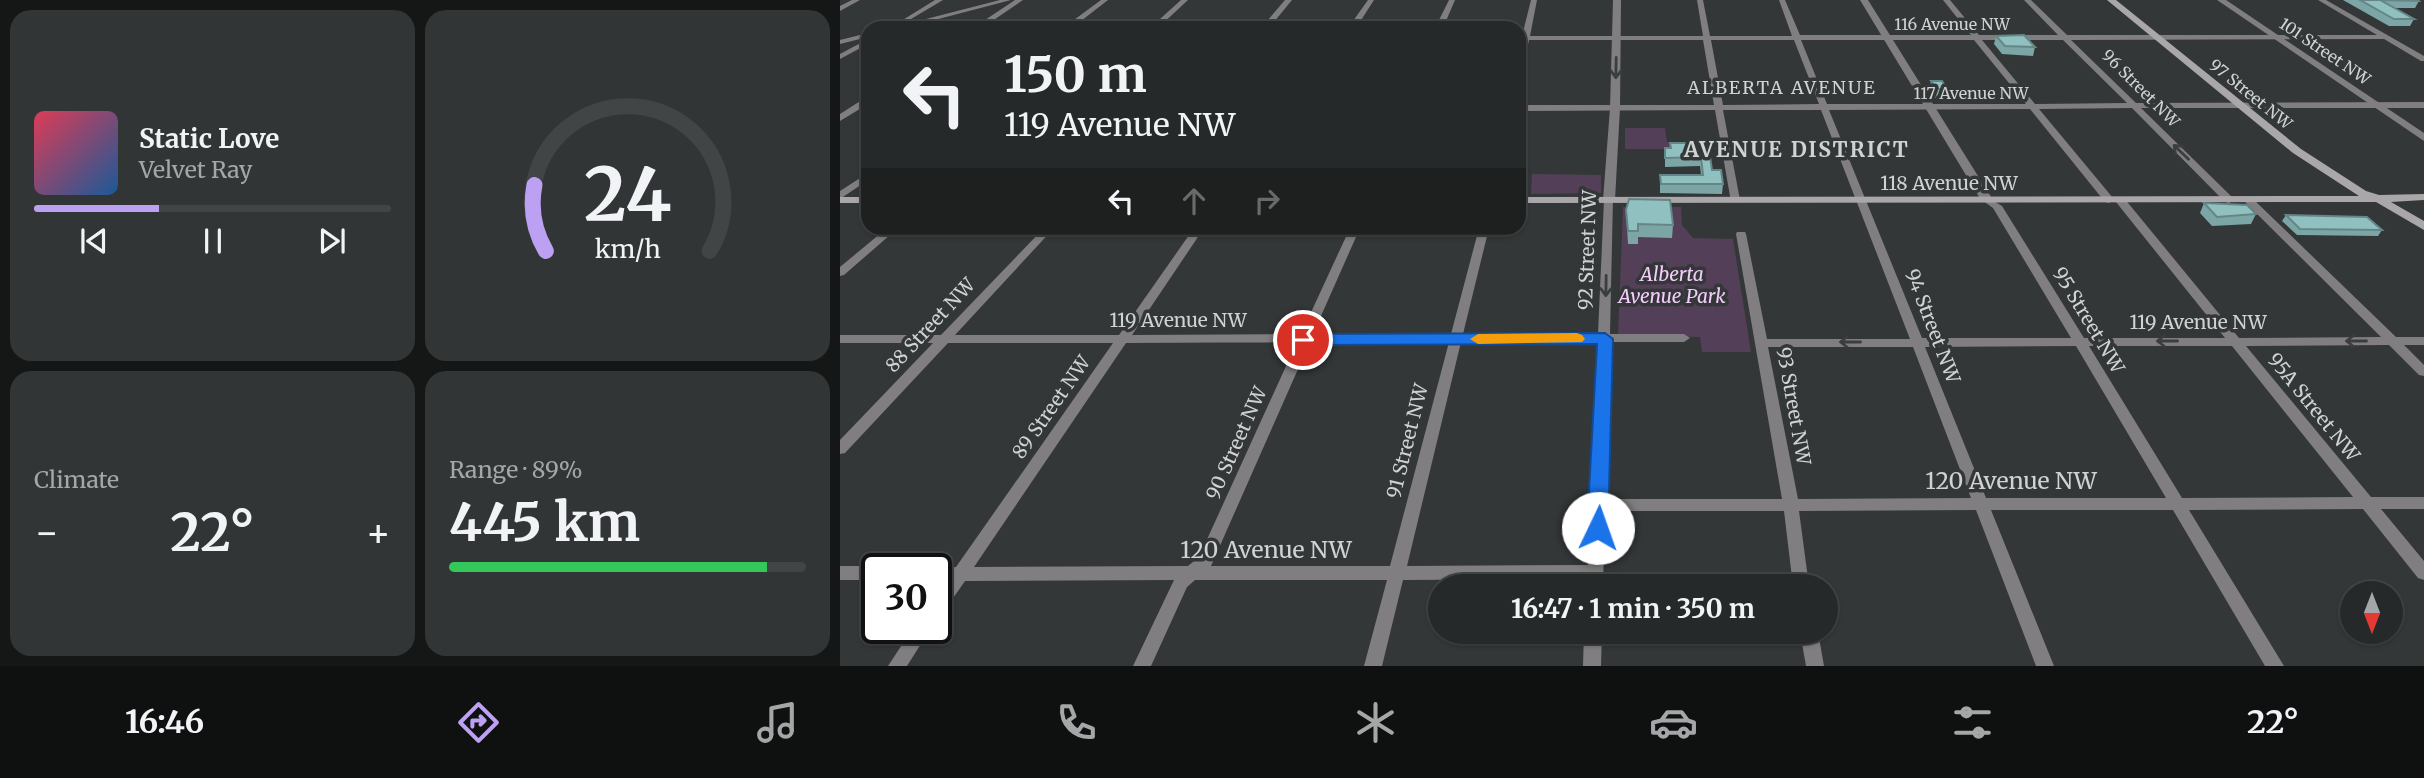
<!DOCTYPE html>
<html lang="en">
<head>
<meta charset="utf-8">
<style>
	:root { --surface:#262929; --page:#323535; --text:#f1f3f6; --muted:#a4a6a8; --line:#424546; --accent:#bca0f2 }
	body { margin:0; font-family:Merriweather,serif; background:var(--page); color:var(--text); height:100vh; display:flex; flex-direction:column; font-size:26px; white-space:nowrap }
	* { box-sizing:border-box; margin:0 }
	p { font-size:23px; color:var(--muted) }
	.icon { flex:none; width:38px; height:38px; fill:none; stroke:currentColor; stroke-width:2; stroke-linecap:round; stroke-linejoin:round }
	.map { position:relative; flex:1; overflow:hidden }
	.side { display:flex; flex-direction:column; gap:10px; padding:10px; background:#151717; width:840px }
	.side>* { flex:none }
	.top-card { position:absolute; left:21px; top:21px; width:665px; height:214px; border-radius:21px; box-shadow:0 2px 5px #0004,0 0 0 2px var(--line); background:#262929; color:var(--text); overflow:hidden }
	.needle { width:46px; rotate:180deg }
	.controls { position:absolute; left:1500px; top:581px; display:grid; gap:14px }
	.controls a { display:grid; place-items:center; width:63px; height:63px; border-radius:50%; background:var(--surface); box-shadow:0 2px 5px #0004,0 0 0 2px var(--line); font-size:35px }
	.speed { position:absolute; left:21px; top:553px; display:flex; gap:14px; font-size:35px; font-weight:700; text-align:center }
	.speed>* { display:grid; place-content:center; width:91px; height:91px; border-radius:50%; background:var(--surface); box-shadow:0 2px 5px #0004,0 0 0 2px var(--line); line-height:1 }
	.speed .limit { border:4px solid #111; border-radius:10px; background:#fff; color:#111 }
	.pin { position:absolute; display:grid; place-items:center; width:60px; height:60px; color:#fff; margin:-30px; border:4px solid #fff; border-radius:50%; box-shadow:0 2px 7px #0007 }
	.me { position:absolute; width:77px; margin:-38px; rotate:3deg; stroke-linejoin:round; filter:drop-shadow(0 0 5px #0008) }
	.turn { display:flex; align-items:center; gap:24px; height:147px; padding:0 28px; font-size:32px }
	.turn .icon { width:91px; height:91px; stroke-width:2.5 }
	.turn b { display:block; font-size:49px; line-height:60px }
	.lanes { display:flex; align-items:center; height:66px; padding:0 28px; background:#0003; justify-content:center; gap:35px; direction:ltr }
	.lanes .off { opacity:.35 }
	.big { font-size:52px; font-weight:700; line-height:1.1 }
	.side .tile { flex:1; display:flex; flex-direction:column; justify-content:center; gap:10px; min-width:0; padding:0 24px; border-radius:21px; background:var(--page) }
	.side .dial { align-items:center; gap:0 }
	.dial svg { height:182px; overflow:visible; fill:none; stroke:var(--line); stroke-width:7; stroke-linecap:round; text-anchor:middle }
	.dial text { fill:var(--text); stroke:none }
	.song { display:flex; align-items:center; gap:21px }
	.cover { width:84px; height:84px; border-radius:10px; background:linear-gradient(135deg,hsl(350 70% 55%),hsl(210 70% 35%)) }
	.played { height:7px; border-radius:4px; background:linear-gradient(90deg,var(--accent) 35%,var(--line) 35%) }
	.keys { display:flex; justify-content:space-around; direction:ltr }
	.heat { display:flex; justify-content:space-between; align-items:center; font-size:38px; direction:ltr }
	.charge { height:10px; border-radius:5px; background:linear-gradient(90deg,#34c759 89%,var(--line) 0) }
	.side .tiles { flex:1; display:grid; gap:10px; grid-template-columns:repeat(2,1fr) }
	.trip { position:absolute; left:588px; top:574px; width:410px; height:70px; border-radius:35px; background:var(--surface); box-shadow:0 2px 5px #0004,0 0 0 2px var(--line); font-weight:700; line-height:70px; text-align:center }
	.tabs { display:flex; height:112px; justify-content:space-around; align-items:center; background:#0f1010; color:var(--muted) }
	.tabs .icon { width:49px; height:49px }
	.tabs .current { color:var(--accent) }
	.tabs b { font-size:32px; color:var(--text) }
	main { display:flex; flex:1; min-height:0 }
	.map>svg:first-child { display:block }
	.green { fill:#533f57 }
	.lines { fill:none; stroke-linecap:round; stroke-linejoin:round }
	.minor { fill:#807e80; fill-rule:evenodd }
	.tertiary { fill:#807e80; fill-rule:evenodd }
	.secondary { fill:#a9a7a9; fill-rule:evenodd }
	.wall { fill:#7ca5a5 }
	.building { fill:#90c0c0; stroke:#658686; stroke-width:2 }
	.oneway { stroke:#3b3e3e }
	.route { fill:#1a73e8; stroke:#114b97; stroke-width:2 }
	.slow { fill:#f59e0b }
	.labels { text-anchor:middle; stroke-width:7; stroke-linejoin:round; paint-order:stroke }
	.far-street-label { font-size:16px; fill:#d1d3d3; stroke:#333737 }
	.far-neighbourhood-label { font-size:18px; letter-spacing:2px; fill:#d1d3d3; stroke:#333737 }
	.street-label { font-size:19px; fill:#d1d3d3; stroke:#333737 }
	.park-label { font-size:19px; font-style:italic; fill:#f6ccfe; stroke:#333737 }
	.far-district-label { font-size:21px; font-weight:bold; letter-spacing:2px; fill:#d1d3d3; stroke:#333737 }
	.near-street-label { font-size:23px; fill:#d1d3d3; stroke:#333737 }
</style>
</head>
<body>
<main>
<section class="side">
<div class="tiles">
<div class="tile">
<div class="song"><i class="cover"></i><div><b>Static Love</b><p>Velvet Ray</p></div></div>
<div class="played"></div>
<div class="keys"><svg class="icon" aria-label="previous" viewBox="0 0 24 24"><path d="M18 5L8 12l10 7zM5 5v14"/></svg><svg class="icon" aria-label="pause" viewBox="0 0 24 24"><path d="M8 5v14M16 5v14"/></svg><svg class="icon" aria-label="next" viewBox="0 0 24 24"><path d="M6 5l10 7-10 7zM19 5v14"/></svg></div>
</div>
<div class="tile dial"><svg viewBox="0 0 100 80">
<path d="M14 69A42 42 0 1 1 86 69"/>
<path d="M14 69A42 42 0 0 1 9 40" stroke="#bca0f2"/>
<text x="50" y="56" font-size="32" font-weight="700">24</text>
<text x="50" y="72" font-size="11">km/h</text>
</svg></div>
<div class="tile"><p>Climate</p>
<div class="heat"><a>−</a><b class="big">22°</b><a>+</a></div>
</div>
<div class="tile"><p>Range · 89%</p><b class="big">445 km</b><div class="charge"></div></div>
</div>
</section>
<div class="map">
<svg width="1584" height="666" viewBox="0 0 1584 666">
	<rect width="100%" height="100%" fill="#333737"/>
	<g class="green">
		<polygon points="785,128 825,128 827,142 874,142 876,149 785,149"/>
		<polygon points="692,174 761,175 761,193 691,194"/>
		<polygon points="783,207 841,207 842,225 853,238 893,239 911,352 862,352 860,337 778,336"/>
	</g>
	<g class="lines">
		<g class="minor">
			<polygon points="12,0 20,0 0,11 0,6"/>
			<polygon points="95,0 103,0 66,22 61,21"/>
			<polygon points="160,0 171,0 64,28 51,28"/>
			<polygon points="175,0 183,0 142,28 133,28"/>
			<polygon points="261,0 268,0 232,28 223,28"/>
			<polygon points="341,0 348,0 318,28 310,28"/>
			<polygon points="445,0 452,0 429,28 421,28"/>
			<polygon points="528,0 534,0 516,28 508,28"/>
			<polygon points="609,0 615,0 603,28 595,28"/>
			<path d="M691 0H697L690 36H863L857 0H863L870 36H952L939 0H945L960 35H1131L1103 0H1110L1139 35H1218L1184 0H1191L1227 35H1537L1478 0H1486L1584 56V61H1581L1544 39 1231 40 1296 103 1584 102V108H1301L1393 198 1394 200 1389 203 1385 202 1292 108 1199 109 1273 198 1274 200 1269 203 1265 202 1190 109 989 110 1082 338H1231L1153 208 1142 200 1147 197 1162 206 1244 338H1385L1276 202 1275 200 1280 197 1284 198 1399 338 1541 337 1403 200 1404 198H1412L1556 337H1584V345H1564L1584 365V376L1579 375 1549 345 1406 346 1531 497H1584V509H1541L1584 561V580L1578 578 1523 509 1349 510 1444 666H1425L1333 510H1151L1214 666H1196L1136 510 959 511 969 586H953L944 511H765L763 586H747V579L563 580 542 666H524L547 580H355L347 587 311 666H293L334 580 125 581 102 614 96 616V595L106 581H96V569H91L116 567 273 343H108L5 453 0 454V440L93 343H0V335H101L204 228H214L115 335H279L354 228H364L292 335 461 334 510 228H520L473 334H611L639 228H649L623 334H758L764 200 765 198H773L770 334H844L850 338 844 342H770L766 499H942L896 234 897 232H905L906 234 927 339H1070L981 110H883L900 200 899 202H891L875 110 679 111V105H874L863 40H689L683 68 679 70V51L681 40H679V36H682ZM871 40H954L979 104 883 105ZM961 40H1134L1186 104H987ZM1142 40H1223L1287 103 1195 104ZM457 342 359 557 348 566 134 567 286 343ZM470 342H609L550 566H371ZM621 342H758L748 565 567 566ZM1236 346 1326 498H1146L1085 347ZM1249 346H1392L1513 497 1342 498ZM928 347H1073L1131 498 958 499Z"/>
			<polygon points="28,33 28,37 0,44 0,40"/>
			<polygon points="28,39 28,44 0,59 0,54"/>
			<polygon points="25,98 28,98 28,104 0,121 0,114"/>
			<polygon points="28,173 28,180 0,199 0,191"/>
			<polygon points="47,228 58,228 4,275 0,276 0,267"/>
			<polygon points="0,566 37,566 43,569 37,569 37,580 0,580"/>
			<polygon points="73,628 91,628 67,666 48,666"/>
			<polygon points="744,632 762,632 761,666 743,666"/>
			<polygon points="960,632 978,632 984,666 966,666"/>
		</g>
		<g class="tertiary">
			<polygon points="773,0 781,0 780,108 775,200 769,203 763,200 770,108"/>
			<polygon points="1020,0 1028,0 1153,200 1151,202 1147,203 1141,200"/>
			<polygon points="1377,0 1386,0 1584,133 1584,141"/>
		</g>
		<g class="secondary">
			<polygon points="1267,0 1276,0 1461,149 1526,191 1539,195 1584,194 1584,200 1551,202 1584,221 1584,230 1536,202 679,203 679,197 1519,196 1453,153"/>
			<rect x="0" y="197" width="28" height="6"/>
		</g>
	</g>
	<g class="wall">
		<polygon points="1503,0 1578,0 1579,1 1575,8 1554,8 1574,19 1570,26 1549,26"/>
		<polygon points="1156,36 1195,47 1193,56 1162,54 1154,44"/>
		<polygon points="1091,81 1107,89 1105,98 1094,98 1089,89"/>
		<polygon points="868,143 872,170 883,184 882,194 820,193 820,175 861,175 860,166 825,167 825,148"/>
		<polygon points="1364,203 1416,214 1411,224 1372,226 1360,213"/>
		<polygon points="786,210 833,225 832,238 798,237 798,244 788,244"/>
		<polygon points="1446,215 1542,230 1538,236 1457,235 1442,221"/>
	</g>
	<g class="building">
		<polygon points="1520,0 1578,0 1579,1 1540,0 1574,19 1554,19"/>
		<polygon points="1184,35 1195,47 1165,46 1156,36"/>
		<polygon points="1091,81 1102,81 1107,89 1096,89"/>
		<polygon points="830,143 868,143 872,170 881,170 883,184 821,184 820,175 863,175 861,157 825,158 825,148 831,148"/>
		<polygon points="789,199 830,200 833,225 798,224 798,231 788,231 786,210"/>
		<polygon points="1364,203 1407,205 1416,214 1377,217"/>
		<polygon points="1446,215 1527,217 1542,230 1460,229"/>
	</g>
	<defs><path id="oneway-shaft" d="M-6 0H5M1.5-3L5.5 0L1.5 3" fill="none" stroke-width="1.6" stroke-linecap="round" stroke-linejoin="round" transform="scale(1.75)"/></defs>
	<g class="oneway">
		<use href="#oneway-shaft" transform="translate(776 68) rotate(91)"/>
		<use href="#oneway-shaft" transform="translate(1341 152) rotate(-136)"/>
		<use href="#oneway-shaft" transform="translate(766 286) rotate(91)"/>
		<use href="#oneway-shaft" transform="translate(1327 341) rotate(180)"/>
		<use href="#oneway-shaft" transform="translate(1516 341) rotate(-180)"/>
		<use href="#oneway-shaft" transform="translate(1010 342) rotate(180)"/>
	</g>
	<polygon class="route" points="765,333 773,339 768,528 765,533 758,536 750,533 747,528 757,344 463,345 454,340 463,334"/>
	<polygon class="slow" points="737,333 742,335 745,339 742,342 638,344 630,339 638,334"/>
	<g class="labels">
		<g class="far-street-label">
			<text x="1112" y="30">116 Avenue NW</text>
			<text transform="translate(1485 51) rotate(34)" y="6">101 Street NW</text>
			<text transform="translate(1301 88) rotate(45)" y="6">96 Street NW</text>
			<text x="1131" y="99">117 Avenue NW</text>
			<text transform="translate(1411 94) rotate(39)" y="6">97 Street NW</text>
		</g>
		<g class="far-neighbourhood-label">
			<text x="942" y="94">ALBERTA AVENUE</text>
		</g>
		<g class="street-label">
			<text x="1109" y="190">118 Avenue NW</text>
			<text transform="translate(747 250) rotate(-88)" y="7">92 Street NW</text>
			<text x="338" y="327">119 Avenue NW</text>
			<text transform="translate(1249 320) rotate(59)" y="7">95 Street NW</text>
			<text x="1358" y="329">119 Avenue NW</text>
			<text transform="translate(90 325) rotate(-47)" y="7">88 Street NW</text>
			<text transform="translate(1093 326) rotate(69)" y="7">94 Street NW</text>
			<text transform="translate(954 406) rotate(80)" y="7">93 Street NW</text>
			<text transform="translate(211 407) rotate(-55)" y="7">89 Street NW</text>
			<text transform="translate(1474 407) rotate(51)" y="7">95A Street NW</text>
			<text transform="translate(567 441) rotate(-76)" y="7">91 Street NW</text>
			<text transform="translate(396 443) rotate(-66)" y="7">90 Street NW</text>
		</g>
		<g class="park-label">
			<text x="832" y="281">Alberta<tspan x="832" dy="22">Avenue Park</tspan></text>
		</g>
		<g class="far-district-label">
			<text x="957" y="157">AVENUE DISTRICT</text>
		</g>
		<g class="near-street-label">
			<text x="1171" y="489">120 Avenue NW</text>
			<text x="426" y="558">120 Avenue NW</text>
		</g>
	</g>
</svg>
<div class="controls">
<a><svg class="needle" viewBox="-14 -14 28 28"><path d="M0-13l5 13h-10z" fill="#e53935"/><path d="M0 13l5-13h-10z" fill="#a4a6a8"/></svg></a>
</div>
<div class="speed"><div class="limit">30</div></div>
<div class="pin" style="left:463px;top:340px;background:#d93025"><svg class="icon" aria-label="arrive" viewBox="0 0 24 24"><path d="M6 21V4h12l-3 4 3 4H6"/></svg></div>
<svg class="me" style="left:758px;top:528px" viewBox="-20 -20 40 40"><circle r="19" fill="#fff"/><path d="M0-13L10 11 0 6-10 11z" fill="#1a73e8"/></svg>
<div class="trip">16:47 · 1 min · 350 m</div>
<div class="top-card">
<div class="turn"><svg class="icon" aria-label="left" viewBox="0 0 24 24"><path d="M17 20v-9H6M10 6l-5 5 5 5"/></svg><div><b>150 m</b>119 Avenue NW</div></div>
<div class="lanes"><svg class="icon" aria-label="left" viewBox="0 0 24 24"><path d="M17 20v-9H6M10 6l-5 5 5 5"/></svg><svg class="icon off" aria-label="ahead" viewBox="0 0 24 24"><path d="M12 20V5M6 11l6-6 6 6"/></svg><svg class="icon off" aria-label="right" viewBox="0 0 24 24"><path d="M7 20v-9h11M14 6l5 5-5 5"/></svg></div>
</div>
</div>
</main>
<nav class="tabs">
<b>16:46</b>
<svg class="icon current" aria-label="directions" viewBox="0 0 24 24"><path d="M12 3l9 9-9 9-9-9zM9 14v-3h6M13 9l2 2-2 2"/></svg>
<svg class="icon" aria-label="music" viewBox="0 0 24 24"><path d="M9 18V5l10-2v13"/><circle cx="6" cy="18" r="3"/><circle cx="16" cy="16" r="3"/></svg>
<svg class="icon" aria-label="phone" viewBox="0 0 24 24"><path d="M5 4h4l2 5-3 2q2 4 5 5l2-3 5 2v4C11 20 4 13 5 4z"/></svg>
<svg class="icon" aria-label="climate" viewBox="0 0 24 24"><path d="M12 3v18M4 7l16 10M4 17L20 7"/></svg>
<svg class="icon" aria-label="car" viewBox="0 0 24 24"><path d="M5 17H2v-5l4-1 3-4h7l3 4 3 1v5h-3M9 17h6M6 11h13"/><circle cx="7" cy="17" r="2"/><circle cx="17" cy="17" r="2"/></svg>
<svg class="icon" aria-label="filters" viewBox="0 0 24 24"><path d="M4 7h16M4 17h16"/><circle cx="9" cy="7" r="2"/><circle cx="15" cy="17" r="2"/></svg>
<b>22°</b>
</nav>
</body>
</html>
